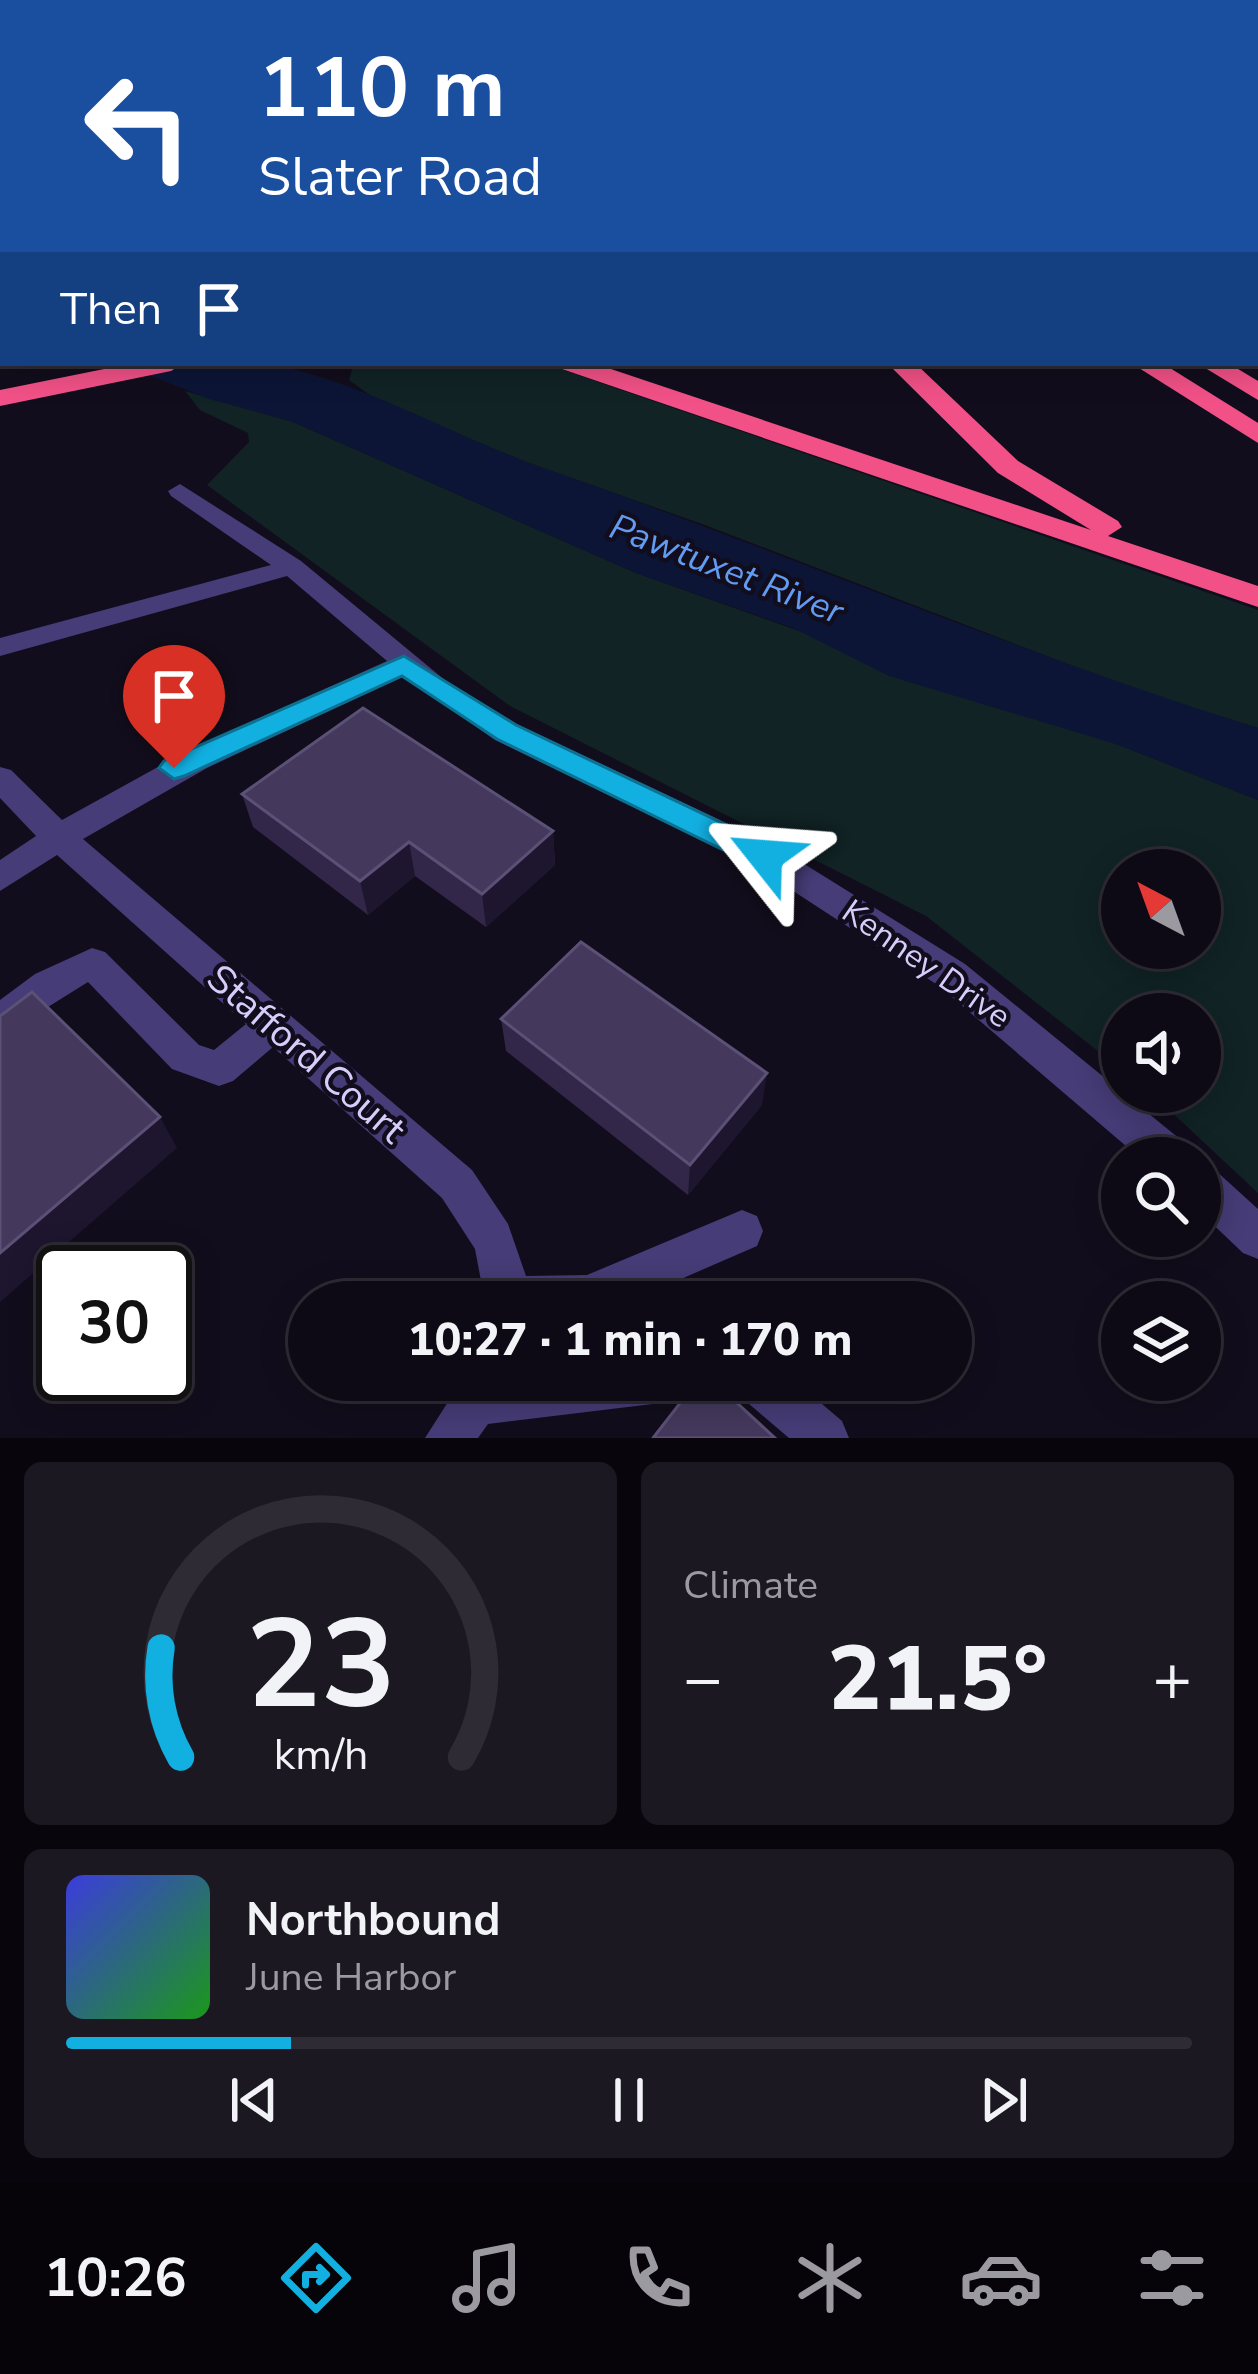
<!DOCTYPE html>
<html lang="en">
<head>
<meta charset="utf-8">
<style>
	:root { --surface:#0e0a15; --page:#1c1822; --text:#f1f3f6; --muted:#9b9aa0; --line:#2e2b34; --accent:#12afe1 }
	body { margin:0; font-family:"Nunito Sans",sans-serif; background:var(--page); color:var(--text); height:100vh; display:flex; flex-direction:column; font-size:45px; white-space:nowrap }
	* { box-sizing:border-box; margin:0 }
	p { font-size:39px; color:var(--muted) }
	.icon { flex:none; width:66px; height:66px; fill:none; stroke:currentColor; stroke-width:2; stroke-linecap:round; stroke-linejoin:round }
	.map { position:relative; height:1438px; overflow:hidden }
	.side { display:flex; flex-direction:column; gap:24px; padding:24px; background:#08060c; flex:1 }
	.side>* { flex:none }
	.banner { position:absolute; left:0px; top:0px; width:1260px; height:366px; box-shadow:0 6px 30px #0003,0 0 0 3px var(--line); background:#1a4fa0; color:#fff; overflow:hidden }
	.needle { width:78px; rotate:319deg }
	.tools { position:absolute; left:1101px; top:849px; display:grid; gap:24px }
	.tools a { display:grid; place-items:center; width:120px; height:120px; border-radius:50%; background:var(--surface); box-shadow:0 6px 30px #0003,0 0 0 3px var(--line); font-size:60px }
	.speed { position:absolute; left:36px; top:1245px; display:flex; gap:24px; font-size:60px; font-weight:700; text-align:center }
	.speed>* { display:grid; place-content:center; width:156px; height:156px; border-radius:50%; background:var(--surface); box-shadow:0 6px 30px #0003,0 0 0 3px var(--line); line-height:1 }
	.speed .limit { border:6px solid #111; border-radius:18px; background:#fff; color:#111 }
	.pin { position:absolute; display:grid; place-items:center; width:102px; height:102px; color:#fff; margin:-123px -51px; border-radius:50% 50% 50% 0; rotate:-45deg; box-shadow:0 0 12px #0007 }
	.pin .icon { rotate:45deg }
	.me { position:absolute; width:132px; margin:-66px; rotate:298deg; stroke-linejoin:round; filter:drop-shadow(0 0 9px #0008) }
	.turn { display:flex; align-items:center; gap:42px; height:252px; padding:0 60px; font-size:54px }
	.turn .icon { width:156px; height:156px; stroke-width:2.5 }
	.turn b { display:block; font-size:84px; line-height:102px }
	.then { display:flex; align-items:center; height:114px; padding:0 60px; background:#0003; gap:24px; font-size:45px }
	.big { font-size:90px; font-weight:800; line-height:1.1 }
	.side .card { flex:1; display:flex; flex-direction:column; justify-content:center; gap:18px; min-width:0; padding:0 42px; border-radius:18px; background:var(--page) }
	.side .dial { align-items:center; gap:0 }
	.dial svg { height:312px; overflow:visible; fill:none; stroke:var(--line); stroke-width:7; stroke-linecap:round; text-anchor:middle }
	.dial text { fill:var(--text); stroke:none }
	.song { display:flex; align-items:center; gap:36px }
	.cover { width:144px; height:144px; border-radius:18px; background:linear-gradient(135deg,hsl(240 70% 55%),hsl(120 70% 35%)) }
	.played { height:12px; border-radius:6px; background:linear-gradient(90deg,var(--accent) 20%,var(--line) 20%) }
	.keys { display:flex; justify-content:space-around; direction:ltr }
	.heat { display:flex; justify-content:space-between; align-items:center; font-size:66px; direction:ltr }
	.side .tiles { flex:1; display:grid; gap:24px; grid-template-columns:1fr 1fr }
	.card:last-child { grid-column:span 2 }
	.trip { position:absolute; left:288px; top:1281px; width:684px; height:120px; border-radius:60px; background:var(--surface); box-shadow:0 6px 30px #0003,0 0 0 3px var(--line); font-weight:800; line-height:120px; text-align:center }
	.tab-bar { display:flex; height:192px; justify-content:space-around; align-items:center; background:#060408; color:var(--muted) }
	.tab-bar .icon { width:84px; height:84px }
	.tab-bar .active { color:var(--accent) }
	.tab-bar b { font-size:54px; color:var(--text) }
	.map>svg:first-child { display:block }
	.green { fill:#112325; fill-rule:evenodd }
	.water { fill:#0c1536 }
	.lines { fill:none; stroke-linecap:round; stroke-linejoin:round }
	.minor { fill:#463c77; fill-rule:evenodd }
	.highway { fill:#f15187; fill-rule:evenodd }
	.wall { fill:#322748 }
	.shaded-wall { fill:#1e152f }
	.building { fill:#44395c; stroke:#5b5075; stroke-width:3 }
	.route { fill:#12afe1; stroke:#0c7292; stroke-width:3 }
	.labels { text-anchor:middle; stroke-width:9; stroke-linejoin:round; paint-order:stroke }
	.street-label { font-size:33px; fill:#d8ccfb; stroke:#120d1c }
	.water-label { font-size:36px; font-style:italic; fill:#629bf2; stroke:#120d1c }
	.near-street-label { font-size:39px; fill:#d8ccfb; stroke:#120d1c }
</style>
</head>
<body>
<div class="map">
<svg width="1258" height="1438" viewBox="0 0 1258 1438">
	<rect width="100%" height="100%" fill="#120d1c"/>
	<g class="green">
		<polygon points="354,363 543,363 1258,610 1258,728 1130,688 705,525 526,462 378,401 349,380"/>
		<path d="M185 391 293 422 636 573 1119 745 1258 800V1193L1150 1092H1200V1014H1122V1070L926 916 510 706 207 485 249 442 248 433 200 410ZM1122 870H1200V948H1122Z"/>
	</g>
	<path class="water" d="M119 363C169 363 226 355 274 365 365 383 451 435 538 466 779 550 1014 652 1258 728V800L1119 745 889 676 793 628 636 573 293 422 209 399Z"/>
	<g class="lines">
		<g class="minor">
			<rect x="1165" y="0" width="12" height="3"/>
			<rect x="0" y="73" width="3" height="8"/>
			<rect x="1257" y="96" width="1" height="8"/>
			<polygon points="180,484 301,561 446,681 517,724 777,847 965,964 1186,1144 1192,1158 1140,1158 939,986 753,865 495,740 404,676 207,768 83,839 472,1170 508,1224 526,1276 587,1275 742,1210 757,1216 763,1231 757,1246 628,1302 485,1302 475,1249 442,1198 273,1047 233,1081 219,1086 172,1069 88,982 0,1037 0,1000 35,974 92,948 105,952 199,1045 214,1050 246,1024 57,855 0,891 0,860 36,836 0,798 0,767 11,770 62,820 185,752 387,661 287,576 0,656 0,638 271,565 171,496 168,491"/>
			<polygon points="1200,1164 1215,1170 1258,1209 1258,1259 1243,1253 1200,1212"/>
			<polygon points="462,1380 684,1380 678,1397 661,1403 488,1424 478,1438 425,1438"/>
			<polygon points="735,1380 794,1380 842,1421 849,1438 789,1438 741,1397"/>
		</g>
		<g class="highway">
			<polygon points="696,0 710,0 712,3 698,3"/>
			<polygon points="756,0 770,0 772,3 758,3"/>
			<polygon points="959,0 987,0 989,3 961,3"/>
			<polygon points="998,0 1030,0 1032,3 1000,3"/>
			<rect x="1257" y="35" width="1" height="10"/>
			<polygon points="1258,132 1258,144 1257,145 1257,133"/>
			<rect x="1257" y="168" width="1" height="12"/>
			<rect x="1257" y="302" width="1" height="14"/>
			<polygon points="3,303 3,317 0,318 0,304"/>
			<polygon points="1257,353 1258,369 1248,366 1246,363 1257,363"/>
			<polygon points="134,363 184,363 171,371 0,406 0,390"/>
			<polygon points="555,363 593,363 1091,530 998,473 887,363 915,363 1018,461 1118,521 1122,527 1108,536 1258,586 1258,607 559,368"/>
			<polygon points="1131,363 1162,363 1258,423 1258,443"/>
			<polygon points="1197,363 1228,363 1258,381 1258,400"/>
		</g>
	</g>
	<g class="wall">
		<polygon points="242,794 553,831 555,865 486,927 415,876 368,915 253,827"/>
		<polygon points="501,1019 762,1105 688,1195 506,1051"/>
	</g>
	<g class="shaded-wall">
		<polygon points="235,0 304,0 304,3 236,3"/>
		<polygon points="376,0 442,0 416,3 377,3"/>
		<polygon points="3,46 3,71 0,72 0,47"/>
		<polygon points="3,162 3,189 0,190 0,163"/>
		<polygon points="553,831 555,865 486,927 482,894"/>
		<polygon points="409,842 415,876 368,915 360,881"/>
		<polygon points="767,1073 762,1105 688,1195 690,1165"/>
		<polygon points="160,1117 177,1148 0,1302 0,1253"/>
	</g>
	<g class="building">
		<polygon points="0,0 242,0 245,3 3,3 3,46 0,47"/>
		<polygon points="0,112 3,113 3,162 0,163"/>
		<polygon points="363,708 553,831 482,894 409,842 360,881 242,794"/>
		<polygon points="581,942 767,1073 690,1165 501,1019"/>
		<polygon points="32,992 160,1117 0,1253 0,1016"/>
		<polygon points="698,1380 712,1380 775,1438 653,1438"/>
	</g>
	<polygon class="route" points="404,656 516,725 775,848 780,856 775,865 754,865 497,739 402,676 184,776 174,779 159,768 164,761"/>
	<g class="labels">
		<g class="street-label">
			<text transform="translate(927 963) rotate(35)" y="12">Kenney Drive</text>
		</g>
		<g class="water-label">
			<text transform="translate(727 568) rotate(21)" y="13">Pawtuxet River</text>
		</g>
		<g class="near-street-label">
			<text transform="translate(307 1053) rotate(41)" y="14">Stafford Court</text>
		</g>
	</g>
</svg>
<div class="tools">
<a><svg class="needle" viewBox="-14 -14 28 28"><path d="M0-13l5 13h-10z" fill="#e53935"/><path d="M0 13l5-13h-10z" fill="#9b9aa0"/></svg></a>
<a><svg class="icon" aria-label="sound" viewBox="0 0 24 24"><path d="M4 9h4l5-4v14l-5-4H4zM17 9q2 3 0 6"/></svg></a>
<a><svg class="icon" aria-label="search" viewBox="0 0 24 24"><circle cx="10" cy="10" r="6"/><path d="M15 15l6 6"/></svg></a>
<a><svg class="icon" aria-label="layers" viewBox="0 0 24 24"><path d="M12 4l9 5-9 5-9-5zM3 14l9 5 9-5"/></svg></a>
</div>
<div class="speed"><div class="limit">30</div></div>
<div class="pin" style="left:174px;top:768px;background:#d93025"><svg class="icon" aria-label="arrive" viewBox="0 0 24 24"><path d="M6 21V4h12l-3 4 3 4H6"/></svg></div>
<svg class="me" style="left:765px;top:856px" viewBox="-20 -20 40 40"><path d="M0-17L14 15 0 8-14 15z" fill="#12afe1" stroke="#fff" stroke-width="4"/></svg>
<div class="trip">10:27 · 1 min · 170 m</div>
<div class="banner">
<div class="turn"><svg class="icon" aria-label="left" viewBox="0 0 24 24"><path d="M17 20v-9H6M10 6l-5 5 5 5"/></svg><div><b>110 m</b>Slater Road</div></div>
<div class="then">Then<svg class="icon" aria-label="arrive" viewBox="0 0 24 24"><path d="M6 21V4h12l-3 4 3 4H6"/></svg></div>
</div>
</div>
<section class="side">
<div class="tiles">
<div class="card dial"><svg viewBox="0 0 100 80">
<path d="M14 69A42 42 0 1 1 86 69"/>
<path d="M14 69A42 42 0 0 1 9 41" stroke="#12afe1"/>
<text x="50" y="56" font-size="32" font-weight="700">23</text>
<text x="50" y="72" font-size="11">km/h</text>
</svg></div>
<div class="card"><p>Climate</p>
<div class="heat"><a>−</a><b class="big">21.5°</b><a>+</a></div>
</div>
<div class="card">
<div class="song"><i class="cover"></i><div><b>Northbound</b><p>June Harbor</p></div></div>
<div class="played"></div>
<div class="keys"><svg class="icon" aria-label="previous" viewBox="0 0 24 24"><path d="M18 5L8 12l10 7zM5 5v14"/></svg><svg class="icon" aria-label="pause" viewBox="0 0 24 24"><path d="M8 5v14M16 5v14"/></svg><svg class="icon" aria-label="next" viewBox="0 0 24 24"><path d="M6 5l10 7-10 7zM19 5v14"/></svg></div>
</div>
</div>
</section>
<nav class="tab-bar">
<b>10:26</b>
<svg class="icon active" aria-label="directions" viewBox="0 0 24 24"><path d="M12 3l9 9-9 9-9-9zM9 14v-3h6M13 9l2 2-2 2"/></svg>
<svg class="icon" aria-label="music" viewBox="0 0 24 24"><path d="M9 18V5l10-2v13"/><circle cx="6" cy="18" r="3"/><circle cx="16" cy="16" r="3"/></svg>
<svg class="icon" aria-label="phone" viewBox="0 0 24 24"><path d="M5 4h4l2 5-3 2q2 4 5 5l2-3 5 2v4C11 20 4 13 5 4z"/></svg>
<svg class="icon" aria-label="climate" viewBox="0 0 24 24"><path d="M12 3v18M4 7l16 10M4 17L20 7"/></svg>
<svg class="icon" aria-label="car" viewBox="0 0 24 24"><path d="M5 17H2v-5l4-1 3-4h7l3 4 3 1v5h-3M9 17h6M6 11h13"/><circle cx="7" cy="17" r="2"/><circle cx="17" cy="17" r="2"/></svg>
<svg class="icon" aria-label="filters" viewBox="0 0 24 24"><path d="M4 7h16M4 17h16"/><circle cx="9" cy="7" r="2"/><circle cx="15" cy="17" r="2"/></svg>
</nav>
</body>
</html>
